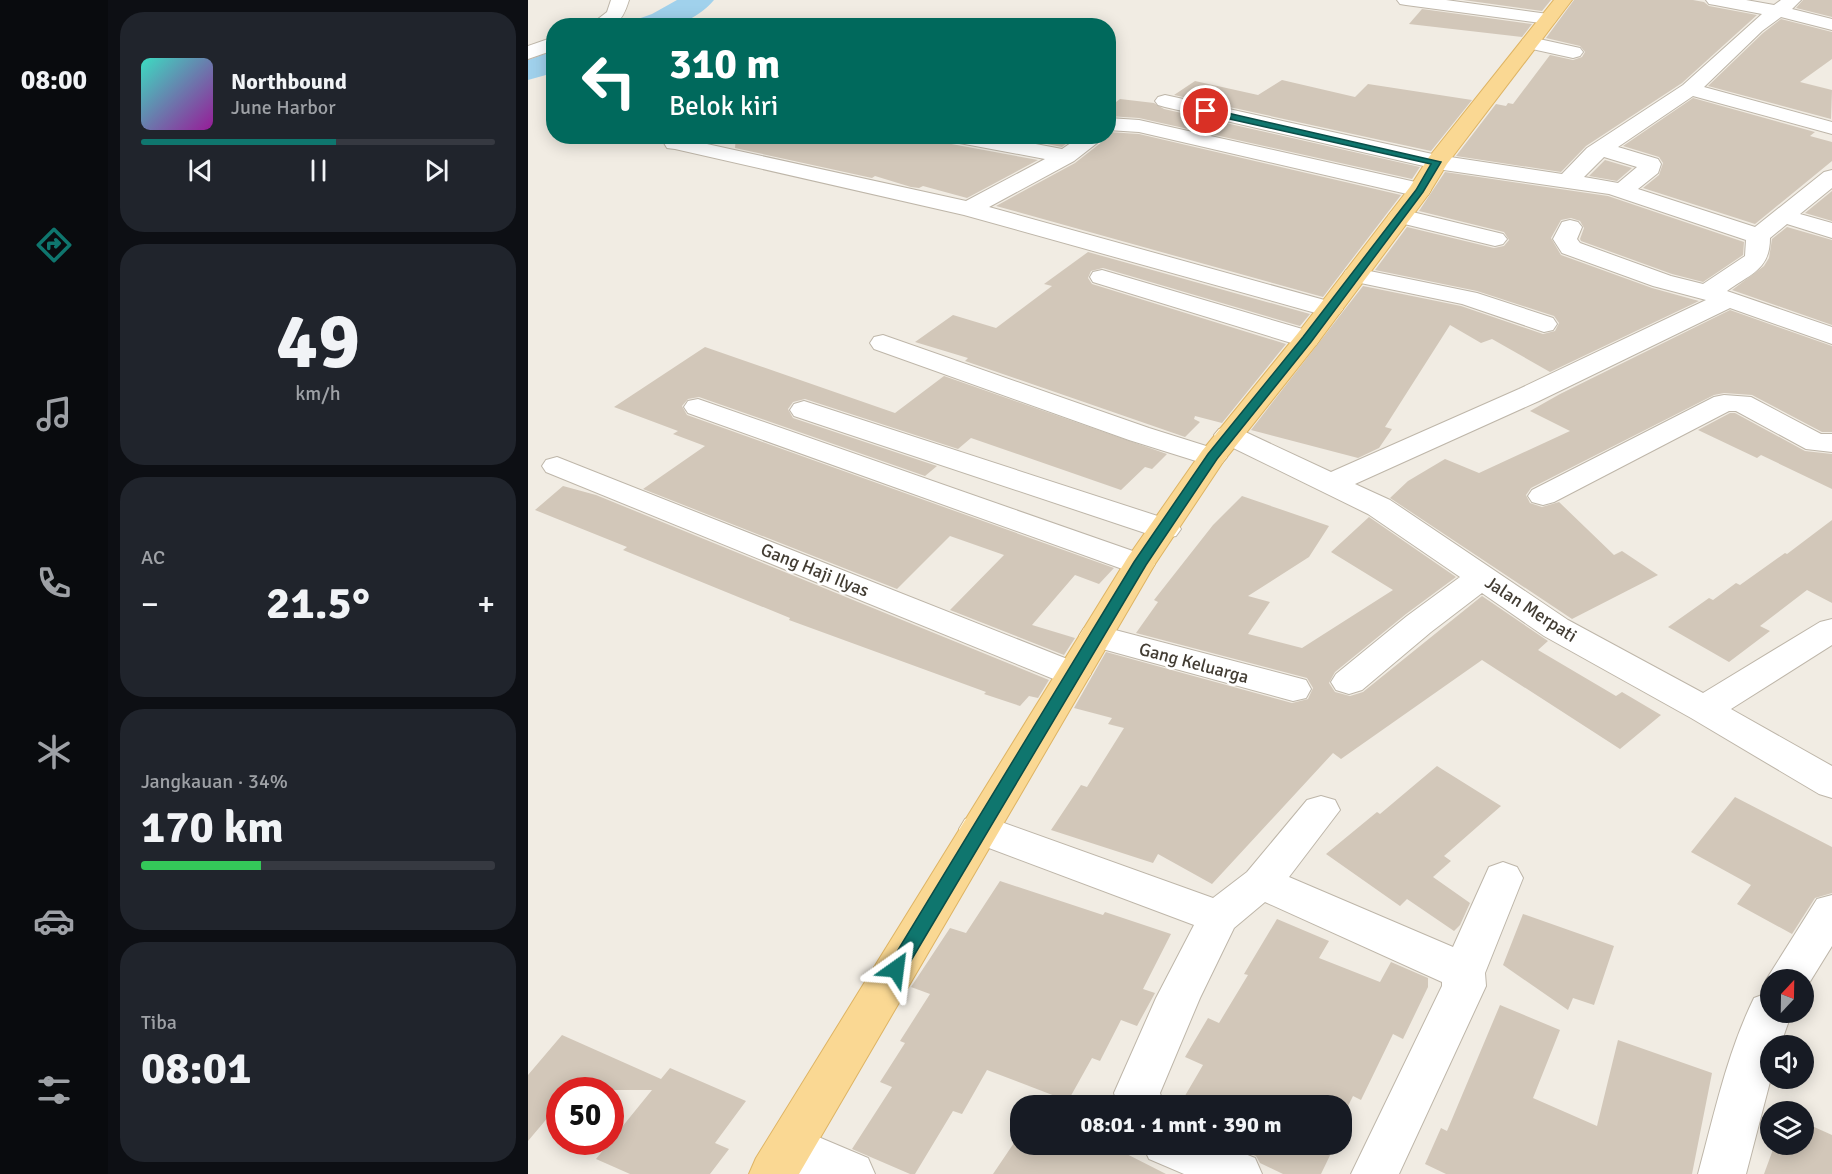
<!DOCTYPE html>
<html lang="id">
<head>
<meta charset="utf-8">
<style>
	:root { --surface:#171b24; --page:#20242c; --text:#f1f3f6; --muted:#9ea1a6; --line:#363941; --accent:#0f766e }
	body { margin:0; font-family:Signika,sans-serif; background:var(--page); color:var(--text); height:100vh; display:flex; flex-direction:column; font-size:22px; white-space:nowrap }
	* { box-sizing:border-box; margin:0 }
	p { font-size:20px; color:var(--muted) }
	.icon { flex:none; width:33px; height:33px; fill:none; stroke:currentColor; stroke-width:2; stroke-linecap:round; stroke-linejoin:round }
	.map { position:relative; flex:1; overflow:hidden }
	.drawer { display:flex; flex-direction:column; gap:12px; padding:12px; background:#0d0f14; width:420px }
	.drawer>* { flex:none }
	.guide { position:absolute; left:18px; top:18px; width:570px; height:126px; border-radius:24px; box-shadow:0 3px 15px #0003; background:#00695c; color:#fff; overflow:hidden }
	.needle { width:39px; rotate:22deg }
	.buttons { position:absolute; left:1232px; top:969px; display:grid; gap:12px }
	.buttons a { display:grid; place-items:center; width:54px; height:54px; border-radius:50%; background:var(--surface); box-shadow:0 3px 15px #0003; font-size:30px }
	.speed { position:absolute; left:18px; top:1077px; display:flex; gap:12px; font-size:30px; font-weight:700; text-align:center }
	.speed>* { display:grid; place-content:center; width:78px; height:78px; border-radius:50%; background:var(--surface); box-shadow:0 3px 15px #0003; line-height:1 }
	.speed .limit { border:9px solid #d22; background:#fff; color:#111 }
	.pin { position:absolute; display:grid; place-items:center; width:51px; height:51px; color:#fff; margin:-26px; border:3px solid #fff; border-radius:50%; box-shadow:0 2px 6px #0007 }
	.me { position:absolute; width:66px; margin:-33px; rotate:31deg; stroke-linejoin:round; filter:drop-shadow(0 0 4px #0008) }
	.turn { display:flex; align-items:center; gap:21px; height:126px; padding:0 24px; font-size:27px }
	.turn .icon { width:78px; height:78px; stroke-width:2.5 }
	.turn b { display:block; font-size:42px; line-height:51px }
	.big { font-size:45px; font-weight:700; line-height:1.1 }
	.drawer .card { flex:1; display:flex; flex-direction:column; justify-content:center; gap:9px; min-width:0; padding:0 21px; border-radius:24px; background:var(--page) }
	.drawer .dial { align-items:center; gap:0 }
	.dial b { font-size:78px; line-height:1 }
	.song { display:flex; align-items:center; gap:18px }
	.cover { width:72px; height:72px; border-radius:9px; background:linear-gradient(135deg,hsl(170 70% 55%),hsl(300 70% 35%)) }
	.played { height:6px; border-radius:3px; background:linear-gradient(90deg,var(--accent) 55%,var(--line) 55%) }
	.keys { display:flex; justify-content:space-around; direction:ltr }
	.heat { display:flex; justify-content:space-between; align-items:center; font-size:33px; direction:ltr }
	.charge { height:9px; border-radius:4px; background:linear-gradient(90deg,#34c759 34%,var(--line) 0) }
	.trip { position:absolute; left:482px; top:1095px; width:342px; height:60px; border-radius:24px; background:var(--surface); box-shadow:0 3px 15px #0003; font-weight:700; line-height:60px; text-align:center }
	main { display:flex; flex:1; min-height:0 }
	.dock { display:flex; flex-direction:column; width:108px; justify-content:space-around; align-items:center; background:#090b0e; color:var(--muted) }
	.dock .icon { width:42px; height:42px }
	.dock .current { color:var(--accent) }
	.dock b { font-size:27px; color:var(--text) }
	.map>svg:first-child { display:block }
	.water { fill:#a0d1ec }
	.building { fill:#d2c7b9 }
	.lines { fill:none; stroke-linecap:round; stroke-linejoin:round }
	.minor-casing { stroke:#beb6a9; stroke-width:2 }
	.major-casing { stroke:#deb464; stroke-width:2 }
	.minor { fill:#fff; fill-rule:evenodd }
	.major { fill:#fad893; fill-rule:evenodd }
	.route { fill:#0f766e; stroke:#0a4d48; stroke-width:1.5 }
	.labels { text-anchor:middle; stroke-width:5; stroke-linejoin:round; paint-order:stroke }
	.street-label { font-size:18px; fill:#423c33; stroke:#fff }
</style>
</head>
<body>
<main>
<nav class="dock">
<b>08:00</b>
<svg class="icon current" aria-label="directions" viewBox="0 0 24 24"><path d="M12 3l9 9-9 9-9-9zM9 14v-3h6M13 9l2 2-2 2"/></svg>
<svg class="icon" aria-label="music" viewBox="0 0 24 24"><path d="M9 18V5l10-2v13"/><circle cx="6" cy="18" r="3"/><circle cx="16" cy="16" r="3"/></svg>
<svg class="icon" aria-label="phone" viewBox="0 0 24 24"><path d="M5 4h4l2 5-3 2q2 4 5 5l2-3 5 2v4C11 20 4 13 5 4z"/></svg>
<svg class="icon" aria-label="climate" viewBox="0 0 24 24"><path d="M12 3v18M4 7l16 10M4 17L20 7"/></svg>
<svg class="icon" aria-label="car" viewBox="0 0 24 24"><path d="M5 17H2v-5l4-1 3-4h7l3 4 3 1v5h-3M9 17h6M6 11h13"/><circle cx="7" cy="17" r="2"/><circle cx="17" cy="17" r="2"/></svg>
<svg class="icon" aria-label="filters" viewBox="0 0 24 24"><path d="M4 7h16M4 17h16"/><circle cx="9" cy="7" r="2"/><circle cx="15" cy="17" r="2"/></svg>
</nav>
<section class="drawer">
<div class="card">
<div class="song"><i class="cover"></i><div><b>Northbound</b><p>June Harbor</p></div></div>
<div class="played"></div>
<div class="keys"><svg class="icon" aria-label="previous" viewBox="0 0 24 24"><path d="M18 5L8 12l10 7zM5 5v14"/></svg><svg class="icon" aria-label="pause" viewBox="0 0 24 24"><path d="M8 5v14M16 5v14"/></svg><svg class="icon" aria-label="next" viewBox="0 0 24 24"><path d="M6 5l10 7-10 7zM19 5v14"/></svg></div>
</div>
<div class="card dial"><b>49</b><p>km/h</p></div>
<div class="card"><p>AC</p>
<div class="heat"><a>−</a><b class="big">21.5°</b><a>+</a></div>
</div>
<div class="card"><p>Jangkauan · 34%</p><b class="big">170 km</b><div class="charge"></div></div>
<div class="card"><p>Tiba</p><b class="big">08:01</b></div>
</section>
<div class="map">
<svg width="1304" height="1174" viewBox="0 0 1304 1174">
	<rect width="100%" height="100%" fill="#f1ece3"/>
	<g class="water">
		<path d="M149 0H186C159 31 130 26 93 25L124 14Z"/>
		<polygon points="25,51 25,73 0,80 0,60"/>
	</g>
	<g class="building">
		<polygon points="935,0 1023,0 1014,11"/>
		<polygon points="1046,0 1165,0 1176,2 1181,6 1229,15 1154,83 1058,146 1033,172 928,156 968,104 978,106 980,103 985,104 1022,55 1045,60 1054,57 1057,52 1052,46 1018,38"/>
		<polygon points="1275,0 1304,0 1304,17 1268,8"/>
		<polygon points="894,9 1004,24 994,37 881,24"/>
		<polygon points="1253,19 1304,32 1304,59 1272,82 1304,90 1303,119 1180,86 1235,33"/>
		<polygon points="754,80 827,97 840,84 944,100 903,151 646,95 667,81 730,95"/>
		<polygon points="1165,98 1287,132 1282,136 1304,142 1304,161 1227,224 1115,188 1131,175 1135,163 1131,157 1095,146"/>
		<polygon points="592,99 626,103 636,109 892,167 884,179 611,118 580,116 580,108"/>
		<polygon points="580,132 611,134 873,195 795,297 468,206 547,163 579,138"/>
		<polygon points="208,136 414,136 418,143 510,160 439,198 395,186 391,188 383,187 347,176 344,178 207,148"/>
		<polygon points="480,136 548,136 534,147"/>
		<polygon points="1077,160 1104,168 1089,181 1061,176"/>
		<polygon points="917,172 1080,196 1216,242 1215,255 1175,282 1144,274 1053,241 1052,239 1056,228 1052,221 1043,218 1033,220 1023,238 1033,255 1124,288 1171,301 1022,372 964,339 953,343 922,325 857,427 864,429 851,448 830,458 723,430 835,286 933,306 1015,334 1027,331 1031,323 1026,316 949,291 847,270 879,227 966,248 976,246 981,240 976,232 891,211"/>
		<polygon points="1304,191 1304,221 1277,213"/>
		<polygon points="1259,227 1304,240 1304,325 1204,290 1236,266 1241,258 1244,239"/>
		<polygon points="560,252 782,314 772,326 575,268 563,271 560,278 564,284 758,344 694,423 667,416 666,419 672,422 657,437 437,361 440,358 387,342 425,315 468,328 524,286 516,284"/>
		<polygon points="1202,310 1304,346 1304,432 1294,432 1224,395 1196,393 1186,395 1003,488 998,495 1002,503 1014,507 1031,502 1086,555 1094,551 1130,575 1044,619 862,498 880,481 917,459 951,473 1042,431 1002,411 1032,394"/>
		<polygon points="177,347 367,413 416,376 639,454 624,469 617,467 593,490 443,438 430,449 277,399 265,402 260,409 265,418 409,466 397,476 171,397 160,399 154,406 159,415 586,568 571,584 547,575 504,625 547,638 536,655 422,610 476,555 422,536 369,589 115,489 177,446 145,434 150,431 86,407"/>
		<polygon points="1202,413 1207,413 1277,451 1304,454 1304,489 1233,455 1229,458 1170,430"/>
		<polygon points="35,486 68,495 521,680 510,698 501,696 492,706 456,694 458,692 261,620 262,618 95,550 99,547 7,510"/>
		<polygon points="714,496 801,526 781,557 720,596 742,602 720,634 774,648 865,590 803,552 841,517 928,577 878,614 807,672 801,683 807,692 822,696 835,692 954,596 1020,641 1010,650 1088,696 1094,692 1133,715 1092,749 954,660 813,759 805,753 684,884 630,854 625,863 523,830 553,785 559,787 596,728 580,724 584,718 546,708 578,652 764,703 780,699 785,688 779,678 608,633 630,602 626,600 685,525"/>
		<polygon points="1304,520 1304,603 1279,590 1232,626 1242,631 1201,662 1140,627 1181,598 1185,600 1208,583 1212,585 1257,553 1259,554"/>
		<polygon points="909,766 973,806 916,856 923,861 905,877 942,903 932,925 926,931 879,899 872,906 798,854 849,812 852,814"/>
		<polygon points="1207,797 1304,847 1304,893 1287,898 1264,934 1209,904 1223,885 1163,852"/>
		<polygon points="472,881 575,915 577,912 643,934 615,989 627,993 609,1026 593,1020 572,1061 564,1058 540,1101 459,1070 434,1114 425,1111 387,1174 382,1174 324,1149 364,1087 352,1082 377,1043 372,1041 402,994 383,987 422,928 438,933"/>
		<polygon points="995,914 1086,946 1066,1005 1045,998 1040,1010 975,965"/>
		<polygon points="749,919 801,941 791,958 852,982 863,962 900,978 900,987 875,1039 865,1034 833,1100 825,1096 813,1120 813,1106 651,1106 675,1065 657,1057 680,1018 691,1023 720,975 716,974"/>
		<polygon points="972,1005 1032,1030 1005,1098 1069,1126 1090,1040 1184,1073 1164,1174 918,1174 897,1164 913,1128 919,1131"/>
		<polygon points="34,1035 133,1079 142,1068 218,1101 187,1143 201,1149 182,1174 102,1174 68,1159 124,1090 32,1090 32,1103 0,1141 0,1075"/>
		<polygon points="1275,1122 1304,1135 1304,1174 1236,1174 1247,1144 1275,1144"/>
		<polygon points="492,1134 492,1144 579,1144 638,1174 465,1174"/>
		<polygon points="713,1144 801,1144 806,1147 793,1174 755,1174 732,1163 728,1156 711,1149"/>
	</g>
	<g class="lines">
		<defs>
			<g id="minor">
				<path d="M83 0H101C93 26 87 26 61 26L79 12Z"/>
				<polygon points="869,0 918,0 1020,14 1026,15 1029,19 1026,23 1020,24 878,5 872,4"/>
				<path d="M1178 0H1218L1246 5 1253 0H1273L1264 9 1304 19V30L1253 17 1234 31 1176 87 1304 122V134L1165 96 1090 147 1130 159 1133 164 1130 173 1110 189 1227 227 1296 172 1304 170V188L1272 214 1304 223V238L1259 224 1242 238C1242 270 1222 274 1199 291L1304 327V344L1202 308 1011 401 827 484 862 500 1040 620 1175 693 1292 622 1304 619V645L1203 709 1304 766V798L1291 794 1163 718 1016 636 954 593 903 632 834 690 821 694 808 690 803 682 808 674 879 616 932 577 840 514 691 441 686 435 691 429 701 426 711 429 803 472 991 389 1178 300 1125 286 1034 253 1025 239 1034 222 1042 220 1050 222 1054 227 1049 239 1052 243 1143 276 1175 284 1217 256 1218 240 1081 194 909 169 637 107 630 105 627 101 630 97 637 95 909 155 1034 174 1059 148 1155 85 1234 14 1187 5 1181 4ZM1076 157 1109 167 1090 183 1056 177Z"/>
				<polygon points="26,37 26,50 0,59 0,46"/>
				<polygon points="1002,37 1052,48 1055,52 1052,56 1045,58 995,47 993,43 995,39"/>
				<polygon points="580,118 611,120 892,183 900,185 903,190 900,195 892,197 611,132 580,130"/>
				<polygon points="416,136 465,136 534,149 553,136 578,136 546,161 461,207 811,304 815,309 811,314 802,317 436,215 147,149 139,148 136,143 139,138 147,137 438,201 517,159 426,142 418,141"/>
				<polygon points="872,209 975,234 979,239 975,244 967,246 864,221 860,216 864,211"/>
				<polygon points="827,268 949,293 1025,318 1029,324 1025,330 1016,332 934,304 818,280 815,275 818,270"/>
				<polygon points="574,270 788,333 792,339 788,345 779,347 770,345 565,282 562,277 565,272"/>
				<polygon points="355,335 621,428 694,451 699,457 694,463 684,466 601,440 346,349 342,343 346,337"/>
				<polygon points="1196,395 1223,397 1293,434 1304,434 1304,452 1278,449 1208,411 1201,411 1026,502 1015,505 1004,502 1000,496 1004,490 1186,397"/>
				<polygon points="170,399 622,557 627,564 622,571 611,574 600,571 160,413 156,407 160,401"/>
				<polygon points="276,401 648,522 653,529 648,536 637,538 626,536 266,416 262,410 266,404"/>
				<polygon points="29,457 557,666 563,674 557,682 545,686 533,682 18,472 14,466 18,460"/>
				<polygon points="568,625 778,680 783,689 778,698 765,701 556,644 551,636 556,628"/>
				<polygon points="793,796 807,800 812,810 761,877 925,947 961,867 975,862 989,867 995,878 957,973 958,986 871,1174 823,1174 914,986 914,982 737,902 706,928 672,998 632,1093 636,1106 590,1106 586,1093 628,998 666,925 437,839 431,829 437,819 451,814 685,898 719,872 779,800"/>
				<polygon points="1304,895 1304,946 1275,993 1275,980 1242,980 1242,987 1238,980 1289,899"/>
				<path d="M1242 992V1012H1264L1252 1046H1242L1243 1078 1218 1174H1170C1186 1115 1199 1053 1226 998Z"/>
				<polygon points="262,1125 340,1158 347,1174 271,1174 245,1162 238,1147 245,1132"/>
				<polygon points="614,1144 693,1144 727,1158 734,1174 656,1174 621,1159"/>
			</g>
			<polygon id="major" points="1026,0 1044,0 919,164 900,195 788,345 695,462 627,564 271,1174 221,1174 228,1158 600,557 674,451 770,333 882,187 901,157"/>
		</defs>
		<use href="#minor" class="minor-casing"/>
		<use href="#major" class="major-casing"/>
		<use href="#minor" class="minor"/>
		<use href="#major" class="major"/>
	</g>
	<polygon class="route" points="678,108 913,162 895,192 783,342 689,459 618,565 375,974 368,976 362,974 359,969 362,963 606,562 680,454 775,337 888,190 903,164 675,113 674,111"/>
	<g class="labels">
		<g class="street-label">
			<text transform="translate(287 570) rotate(22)" y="6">Gang Haji Ilyas</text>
			<text transform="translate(1003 609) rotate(33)" y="6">Jalan Merpati</text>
			<text transform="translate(666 663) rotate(15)" y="6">Gang Keluarga</text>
		</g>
	</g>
</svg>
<div class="buttons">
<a><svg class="needle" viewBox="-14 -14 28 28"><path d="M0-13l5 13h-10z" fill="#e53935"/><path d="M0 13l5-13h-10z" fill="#9ea1a6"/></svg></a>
<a><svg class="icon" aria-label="sound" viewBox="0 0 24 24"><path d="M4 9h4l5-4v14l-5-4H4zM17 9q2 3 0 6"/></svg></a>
<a><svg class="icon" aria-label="layers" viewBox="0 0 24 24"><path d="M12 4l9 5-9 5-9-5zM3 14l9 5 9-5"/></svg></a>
</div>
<div class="speed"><div class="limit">50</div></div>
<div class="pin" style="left:678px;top:111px;background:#d93025"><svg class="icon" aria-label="arrive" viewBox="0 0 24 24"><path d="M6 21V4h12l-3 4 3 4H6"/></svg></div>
<svg class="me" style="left:368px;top:969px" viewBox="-20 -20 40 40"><path d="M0-17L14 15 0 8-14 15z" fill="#0f766e" stroke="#fff" stroke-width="4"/></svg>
<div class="trip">08:01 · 1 mnt · 390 m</div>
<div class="guide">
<div class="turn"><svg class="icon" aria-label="left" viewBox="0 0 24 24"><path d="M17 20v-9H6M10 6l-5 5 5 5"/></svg><div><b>310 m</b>Belok kiri</div></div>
</div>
</div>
</main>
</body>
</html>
